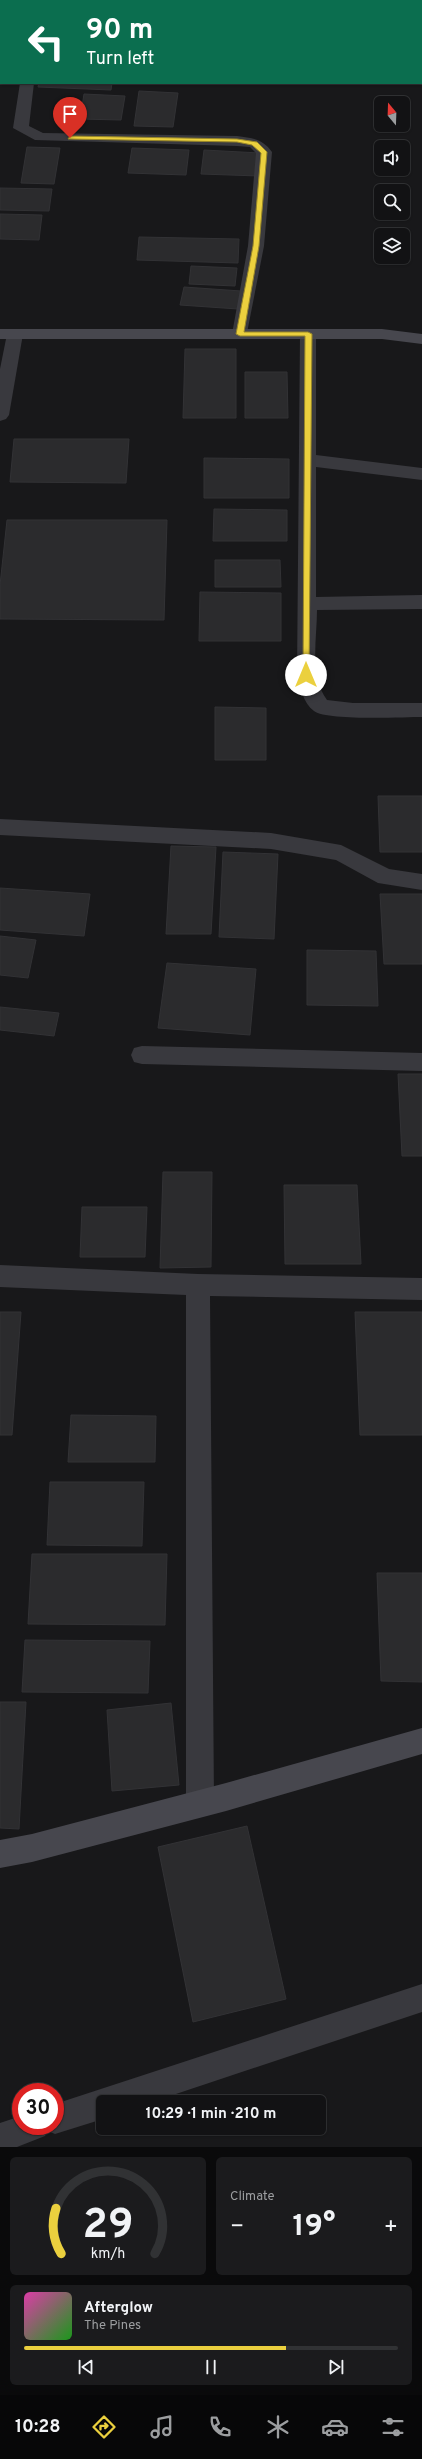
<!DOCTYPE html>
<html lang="en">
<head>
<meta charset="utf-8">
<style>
	:root { --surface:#121214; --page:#1b1b1d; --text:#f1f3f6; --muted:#9c9ea0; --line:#313234; --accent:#ebd03e }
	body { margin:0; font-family:Overpass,sans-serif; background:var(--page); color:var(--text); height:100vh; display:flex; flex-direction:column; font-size:15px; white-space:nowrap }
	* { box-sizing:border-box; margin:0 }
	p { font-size:13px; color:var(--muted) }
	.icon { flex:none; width:22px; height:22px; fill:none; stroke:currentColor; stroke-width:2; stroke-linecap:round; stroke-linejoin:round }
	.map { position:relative; height:2147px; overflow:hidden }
	.side { display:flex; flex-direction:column; gap:10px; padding:10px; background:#0a0a0b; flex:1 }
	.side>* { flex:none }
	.hud { position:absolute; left:0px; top:0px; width:422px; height:84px; box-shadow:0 1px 3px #0004,0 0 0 1px var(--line); background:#0b6e4f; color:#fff; overflow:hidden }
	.needle { width:26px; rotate:341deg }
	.tools { position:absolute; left:374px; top:96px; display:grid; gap:8px }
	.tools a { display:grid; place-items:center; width:36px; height:36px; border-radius:6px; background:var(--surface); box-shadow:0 1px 3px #0004,0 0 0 1px var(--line); font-size:20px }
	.speed { position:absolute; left:12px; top:2083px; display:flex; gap:8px; font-size:20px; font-weight:700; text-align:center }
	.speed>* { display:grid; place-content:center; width:52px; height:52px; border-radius:50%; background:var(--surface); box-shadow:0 1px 3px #0004,0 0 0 1px var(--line); line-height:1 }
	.speed .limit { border:6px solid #d22; background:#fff; color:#111 }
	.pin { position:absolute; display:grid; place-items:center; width:34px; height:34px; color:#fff; margin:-41px -17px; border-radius:50% 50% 50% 0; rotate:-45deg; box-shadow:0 0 4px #0007 }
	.pin .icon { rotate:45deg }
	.me { position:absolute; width:44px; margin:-22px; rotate:0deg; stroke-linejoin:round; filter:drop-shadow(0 0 3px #0008) }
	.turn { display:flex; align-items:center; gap:14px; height:84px; padding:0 20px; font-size:18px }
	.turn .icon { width:52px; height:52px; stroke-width:2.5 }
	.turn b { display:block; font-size:28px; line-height:34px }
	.big { font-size:30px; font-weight:700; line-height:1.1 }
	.side .widget { flex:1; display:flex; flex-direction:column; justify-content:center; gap:6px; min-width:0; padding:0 14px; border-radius:6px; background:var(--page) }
	.side .dial { align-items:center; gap:0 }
	.dial svg { height:104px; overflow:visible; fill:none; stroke:var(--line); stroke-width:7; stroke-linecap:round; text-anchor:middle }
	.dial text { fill:var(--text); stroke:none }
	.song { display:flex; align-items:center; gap:12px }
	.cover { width:48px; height:48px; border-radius:6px; background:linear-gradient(135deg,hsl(320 70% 55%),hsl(120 70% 35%)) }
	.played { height:4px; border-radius:2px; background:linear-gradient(90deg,var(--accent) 70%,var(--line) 70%) }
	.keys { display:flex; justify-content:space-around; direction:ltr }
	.heat { display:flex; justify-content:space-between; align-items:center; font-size:22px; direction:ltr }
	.side .tiles { flex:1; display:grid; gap:10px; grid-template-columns:1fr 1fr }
	.widget:last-child { grid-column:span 2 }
	.trip { position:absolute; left:96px; top:2095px; width:230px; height:40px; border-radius:6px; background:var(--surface); box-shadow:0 1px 3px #0004,0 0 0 1px var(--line); font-weight:700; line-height:40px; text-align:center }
	.dock { display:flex; height:64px; justify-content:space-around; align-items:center; background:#070708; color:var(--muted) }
	.dock .icon { width:28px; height:28px }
	.dock .current { color:var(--accent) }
	.dock b { font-size:18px; color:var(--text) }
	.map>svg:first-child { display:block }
	.building { fill:#2b2b2d; stroke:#323235 }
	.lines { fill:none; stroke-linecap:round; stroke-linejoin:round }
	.street { fill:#39393e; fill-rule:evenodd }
	.secondary { fill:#47474e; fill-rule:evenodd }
	.route { fill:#ebd03e; stroke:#998728 }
</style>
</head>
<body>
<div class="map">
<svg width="422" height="2147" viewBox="0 0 422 2147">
	<rect width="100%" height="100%" fill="#18181a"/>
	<g class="building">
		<polygon points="39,83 112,83 111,90 38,87"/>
		<polygon points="139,91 178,93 173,127 134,126"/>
		<polygon points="84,94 125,96 121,120 80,119"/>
		<polygon points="27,147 60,148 54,184 21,183"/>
		<polygon points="132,148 189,150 186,175 128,173"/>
		<polygon points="204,150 260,153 258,176 201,174"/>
		<polygon points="0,188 52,189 49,211 0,210"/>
		<polygon points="0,214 42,215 39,240 0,239"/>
		<polygon points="139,237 239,239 238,263 137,260"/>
		<polygon points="191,266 237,268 235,286 189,284"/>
		<polygon points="184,287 241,291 238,309 180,305"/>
		<polygon points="185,349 236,349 236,418 183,418"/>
		<polygon points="245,372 287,372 288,418 245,418"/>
		<polygon points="14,439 129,439 126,483 10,482"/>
		<polygon points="204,458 289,459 289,498 204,498"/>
		<polygon points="214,509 287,510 287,541 213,541"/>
		<polygon points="7,520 167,520 164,620 0,619 0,585"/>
		<polygon points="215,560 280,560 281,587 215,587"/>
		<polygon points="200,592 281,593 281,641 199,641"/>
		<polygon points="215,707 266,708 266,760 215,760"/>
		<polygon points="378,796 422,796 422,852 380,852"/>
		<polygon points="171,846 216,847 211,934 166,934"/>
		<polygon points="223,852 278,854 274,939 219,937"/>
		<polygon points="0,888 90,894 84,936 0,930"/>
		<polygon points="380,894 422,894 422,964 384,964"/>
		<polygon points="0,936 36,940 28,978 0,975"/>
		<polygon points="307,950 376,951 378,1006 307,1005"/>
		<polygon points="167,963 256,969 250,1035 158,1028"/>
		<polygon points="0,1007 59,1013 54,1036 0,1030"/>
		<polygon points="398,1074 422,1074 422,1156 402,1156"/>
		<polygon points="163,1172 212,1172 211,1267 160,1268"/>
		<polygon points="284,1185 357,1185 361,1264 285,1264"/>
		<polygon points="82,1207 147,1207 145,1257 80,1257"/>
		<polygon points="0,1312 21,1312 12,1435 0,1435"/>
		<polygon points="355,1312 422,1312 422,1435 360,1435"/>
		<polygon points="71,1415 156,1416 155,1462 68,1462"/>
		<polygon points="50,1482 144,1482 142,1546 47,1545"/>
		<polygon points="32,1554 167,1554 165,1625 28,1624"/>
		<polygon points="377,1573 422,1573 422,1682 381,1681"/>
		<polygon points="25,1640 150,1641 148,1693 22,1692"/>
		<polygon points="0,1702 26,1702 19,1829 0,1828"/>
		<polygon points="171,1703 179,1785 112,1791 107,1710"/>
		<polygon points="247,1826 286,1999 193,2022 158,1847"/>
	</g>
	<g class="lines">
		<g class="street">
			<rect x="59" y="0" width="14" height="1"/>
			<path d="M20 83H34L29 126 43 133 237 136C252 138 263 139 272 152L264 246 246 338H234L232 334 248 246 256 153 250 147 237 146 35 140 13 128Z"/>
			<polygon points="15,329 21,330 23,334 9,415 6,419 0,421 0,369 7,334 9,330"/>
			<path d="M308 329 314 330 316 334V455L422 468V480L316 467V597L422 595V609L317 610C317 639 309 676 327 700L353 703H422V717C403 717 327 721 314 711 303 703 300 687 297 675L300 334 302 330Z"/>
			<polygon points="0,819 271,833 341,845 389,869 422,874 422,890 378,883 336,860 271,849 0,835"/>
			<polygon points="142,1046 422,1053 422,1071 142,1064 134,1062 131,1055 134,1048"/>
			<polygon points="0,1265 198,1274 422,1278 422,1300 210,1296 214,1802 210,1812 200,1816 190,1812 186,1802 186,1295 0,1287"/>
			<polygon points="422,1984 422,2012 152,2102 103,2102 103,2119 55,2134 48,2131 45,2136 17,2147 0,2147 0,2123 21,2116 21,2126 55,2126 55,2104"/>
		</g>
		<g class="secondary">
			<polygon points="0,329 382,329 422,334 422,344 382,339 0,339"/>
			<polygon points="422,1728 422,1754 226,1811 32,1862 0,1868 0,1840 32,1834 226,1783"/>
		</g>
	</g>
	<polygon class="route" points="70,136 237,139 257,142 267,152 259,246 244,332 308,332 312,334 309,677 303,675 305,336 240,336 236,334 253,246 261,153 252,145 237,142 68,139"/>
</svg>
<div class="tools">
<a><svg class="needle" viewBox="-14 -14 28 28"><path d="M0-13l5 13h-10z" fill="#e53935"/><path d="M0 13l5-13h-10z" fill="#9c9ea0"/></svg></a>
<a><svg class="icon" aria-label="sound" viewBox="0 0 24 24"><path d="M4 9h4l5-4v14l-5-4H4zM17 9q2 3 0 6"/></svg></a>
<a><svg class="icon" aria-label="search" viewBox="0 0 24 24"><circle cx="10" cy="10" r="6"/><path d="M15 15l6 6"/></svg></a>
<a><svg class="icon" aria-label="layers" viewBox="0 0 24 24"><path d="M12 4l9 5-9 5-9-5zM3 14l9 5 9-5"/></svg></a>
</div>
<div class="speed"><div class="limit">30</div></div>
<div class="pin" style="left:70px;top:138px;background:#d93025"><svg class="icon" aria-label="arrive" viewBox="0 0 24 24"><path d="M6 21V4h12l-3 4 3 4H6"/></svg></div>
<svg class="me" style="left:306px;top:675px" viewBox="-20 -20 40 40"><circle r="19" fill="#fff"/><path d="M0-13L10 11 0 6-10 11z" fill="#ebd03e"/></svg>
<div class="trip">10:29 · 1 min · 210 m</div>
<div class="hud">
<div class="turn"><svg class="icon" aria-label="left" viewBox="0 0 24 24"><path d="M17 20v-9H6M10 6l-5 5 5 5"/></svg><div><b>90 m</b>Turn left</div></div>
</div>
</div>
<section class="side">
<div class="tiles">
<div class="widget dial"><svg viewBox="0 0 100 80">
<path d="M14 69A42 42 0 1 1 86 69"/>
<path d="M14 69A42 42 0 0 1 10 34" stroke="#ebd03e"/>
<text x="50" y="56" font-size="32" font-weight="700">29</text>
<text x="50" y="72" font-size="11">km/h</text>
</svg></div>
<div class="widget"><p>Climate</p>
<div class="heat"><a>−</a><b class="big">19°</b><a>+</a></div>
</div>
<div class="widget">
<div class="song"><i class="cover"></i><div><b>Afterglow</b><p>The Pines</p></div></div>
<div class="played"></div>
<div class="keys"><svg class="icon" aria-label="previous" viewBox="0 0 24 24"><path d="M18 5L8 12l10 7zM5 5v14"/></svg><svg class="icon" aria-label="pause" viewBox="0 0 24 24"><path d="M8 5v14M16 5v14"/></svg><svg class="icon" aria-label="next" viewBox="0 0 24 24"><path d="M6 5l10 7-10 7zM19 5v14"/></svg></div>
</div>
</div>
</section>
<nav class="dock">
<b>10:28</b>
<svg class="icon current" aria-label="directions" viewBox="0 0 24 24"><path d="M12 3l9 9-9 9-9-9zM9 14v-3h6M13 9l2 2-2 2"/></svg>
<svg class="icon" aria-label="music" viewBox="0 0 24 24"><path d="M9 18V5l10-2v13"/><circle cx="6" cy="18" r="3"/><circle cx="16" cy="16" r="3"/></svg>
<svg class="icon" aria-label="phone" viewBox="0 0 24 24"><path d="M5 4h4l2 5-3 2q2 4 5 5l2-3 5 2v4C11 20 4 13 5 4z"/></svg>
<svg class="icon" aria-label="climate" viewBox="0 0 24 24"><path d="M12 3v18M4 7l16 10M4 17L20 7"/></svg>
<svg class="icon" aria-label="car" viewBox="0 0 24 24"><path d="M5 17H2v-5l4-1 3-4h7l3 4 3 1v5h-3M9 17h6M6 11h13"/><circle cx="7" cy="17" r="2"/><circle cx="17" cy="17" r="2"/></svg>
<svg class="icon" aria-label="filters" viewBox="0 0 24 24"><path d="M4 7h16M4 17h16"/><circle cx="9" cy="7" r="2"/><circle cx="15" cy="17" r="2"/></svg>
</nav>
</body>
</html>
